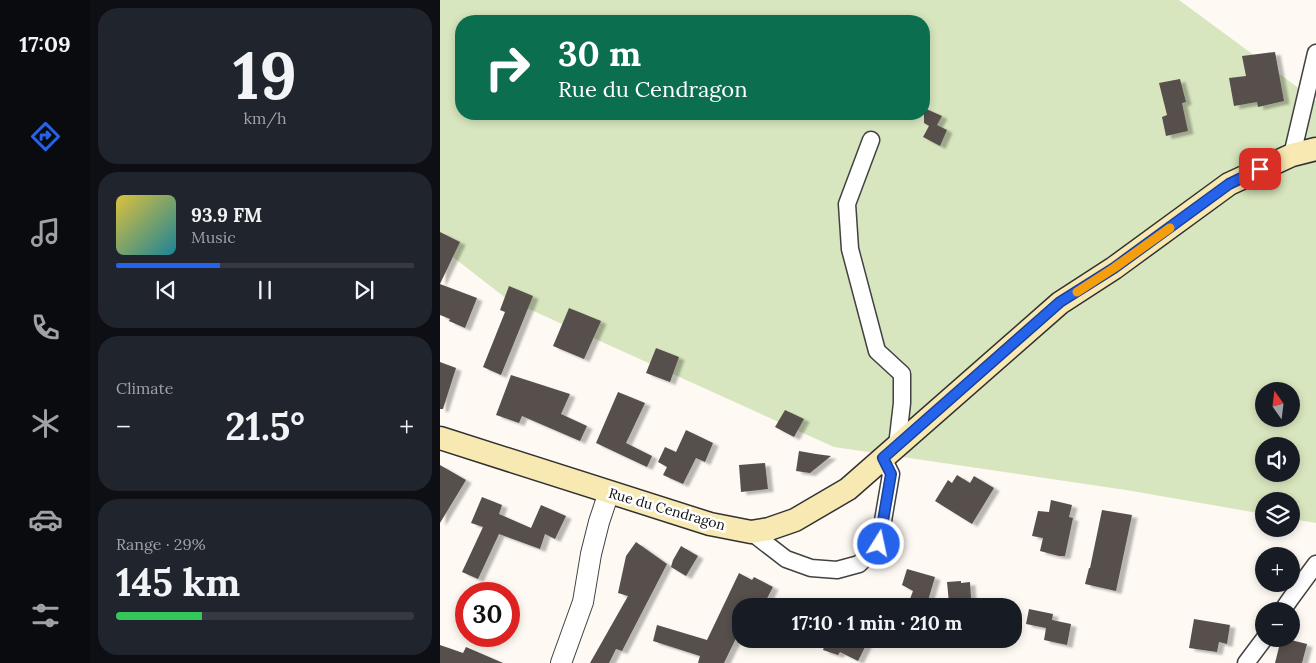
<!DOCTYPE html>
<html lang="en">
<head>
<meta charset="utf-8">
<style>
	:root { --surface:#171b24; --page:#20242c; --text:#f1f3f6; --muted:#9ea1a6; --line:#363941; --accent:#2563eb }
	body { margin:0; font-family:Lora,serif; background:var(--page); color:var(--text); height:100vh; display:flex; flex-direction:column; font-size:19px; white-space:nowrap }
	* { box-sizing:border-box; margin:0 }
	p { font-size:16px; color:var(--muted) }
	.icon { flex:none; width:28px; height:28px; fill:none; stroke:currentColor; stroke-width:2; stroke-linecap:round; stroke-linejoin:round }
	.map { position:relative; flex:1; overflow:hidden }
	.drawer { display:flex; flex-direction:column; gap:8px; padding:8px; background:#0d0f14; width:350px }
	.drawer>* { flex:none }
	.hud { position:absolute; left:15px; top:15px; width:475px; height:105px; border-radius:20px; box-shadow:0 2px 8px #0003; background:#0b6e4f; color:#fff; overflow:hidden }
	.needle { width:32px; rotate:346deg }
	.fabs { position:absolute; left:815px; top:382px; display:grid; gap:10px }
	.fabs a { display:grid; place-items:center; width:45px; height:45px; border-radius:50%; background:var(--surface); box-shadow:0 2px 8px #0003; font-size:25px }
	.speed { position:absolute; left:15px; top:582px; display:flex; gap:10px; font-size:25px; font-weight:700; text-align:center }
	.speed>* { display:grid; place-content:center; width:65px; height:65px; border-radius:50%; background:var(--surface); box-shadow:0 2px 8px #0003; line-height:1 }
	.speed .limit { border:8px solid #d22; background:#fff; color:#111 }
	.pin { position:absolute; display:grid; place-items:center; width:42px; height:42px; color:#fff; margin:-21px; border-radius:10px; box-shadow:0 2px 8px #0006 }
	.me { position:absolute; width:55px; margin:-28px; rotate:10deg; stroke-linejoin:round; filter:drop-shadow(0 0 4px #0008) }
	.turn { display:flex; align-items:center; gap:18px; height:105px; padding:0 20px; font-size:22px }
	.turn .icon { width:65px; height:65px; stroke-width:2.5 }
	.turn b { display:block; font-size:35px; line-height:42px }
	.big { font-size:38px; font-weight:700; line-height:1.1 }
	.drawer .tile { flex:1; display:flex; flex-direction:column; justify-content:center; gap:8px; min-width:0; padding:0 18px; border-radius:20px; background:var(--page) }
	.drawer .dial { align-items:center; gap:0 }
	.dial b { font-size:65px; line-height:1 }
	.song { display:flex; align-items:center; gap:15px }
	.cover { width:60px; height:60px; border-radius:8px; background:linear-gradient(135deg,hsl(50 70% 55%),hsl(190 70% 35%)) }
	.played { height:5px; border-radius:2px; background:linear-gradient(90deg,var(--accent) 35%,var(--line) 35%) }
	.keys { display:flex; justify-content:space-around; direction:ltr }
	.heat { display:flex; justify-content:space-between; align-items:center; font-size:28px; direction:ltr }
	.charge { height:8px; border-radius:4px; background:linear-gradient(90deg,#34c759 29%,var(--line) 0) }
	.trip { position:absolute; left:292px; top:598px; width:290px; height:50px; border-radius:20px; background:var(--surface); box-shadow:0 2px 8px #0003; font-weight:700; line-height:50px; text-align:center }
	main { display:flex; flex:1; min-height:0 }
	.menu { display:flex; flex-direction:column; width:90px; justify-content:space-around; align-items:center; background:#090b0e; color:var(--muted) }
	.menu .icon { width:35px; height:35px }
	.menu .on { color:var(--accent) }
	.menu b { font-size:22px; color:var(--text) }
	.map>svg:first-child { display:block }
	.green { fill:#d7e6be; fill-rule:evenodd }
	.building { fill:#574f4c; filter:url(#shadow) }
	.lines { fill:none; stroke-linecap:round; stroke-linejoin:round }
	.minor-casing { stroke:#424242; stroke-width:19 }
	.tertiary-casing { stroke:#424242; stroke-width:22 }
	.secondary-casing { stroke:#313131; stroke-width:25 }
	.minor { stroke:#fff; stroke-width:16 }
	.tertiary { stroke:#fff; stroke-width:20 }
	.secondary { stroke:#f8e9b3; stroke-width:22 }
	.route-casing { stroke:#184099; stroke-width:12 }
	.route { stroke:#2563eb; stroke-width:9 }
	.slow { stroke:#f59e0b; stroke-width:9 }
	.labels { text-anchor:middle; stroke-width:5; stroke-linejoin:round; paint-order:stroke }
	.street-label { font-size:14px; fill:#0f0f0f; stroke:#fff }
</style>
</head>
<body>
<main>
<nav class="menu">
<b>17:09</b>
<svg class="icon on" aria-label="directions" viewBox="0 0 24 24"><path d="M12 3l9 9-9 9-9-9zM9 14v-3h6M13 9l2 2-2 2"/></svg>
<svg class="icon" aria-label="music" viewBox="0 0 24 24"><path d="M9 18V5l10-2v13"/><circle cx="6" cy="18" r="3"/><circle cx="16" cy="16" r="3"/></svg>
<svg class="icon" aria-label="phone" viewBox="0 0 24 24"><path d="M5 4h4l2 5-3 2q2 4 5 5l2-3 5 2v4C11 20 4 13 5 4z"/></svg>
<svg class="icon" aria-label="climate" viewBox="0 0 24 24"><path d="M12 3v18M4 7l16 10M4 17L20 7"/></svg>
<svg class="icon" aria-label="car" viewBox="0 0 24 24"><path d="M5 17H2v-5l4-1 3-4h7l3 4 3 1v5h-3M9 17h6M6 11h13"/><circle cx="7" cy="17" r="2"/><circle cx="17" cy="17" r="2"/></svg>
<svg class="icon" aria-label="filters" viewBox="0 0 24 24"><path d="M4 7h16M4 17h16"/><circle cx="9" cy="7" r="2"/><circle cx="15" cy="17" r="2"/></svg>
</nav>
<section class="drawer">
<div class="tile dial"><b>19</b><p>km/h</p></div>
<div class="tile">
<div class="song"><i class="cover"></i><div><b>93.9 FM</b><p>Music</p></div></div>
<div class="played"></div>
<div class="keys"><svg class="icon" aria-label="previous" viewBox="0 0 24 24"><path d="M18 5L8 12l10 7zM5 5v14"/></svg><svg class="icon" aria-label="pause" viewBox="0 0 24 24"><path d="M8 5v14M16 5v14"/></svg><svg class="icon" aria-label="next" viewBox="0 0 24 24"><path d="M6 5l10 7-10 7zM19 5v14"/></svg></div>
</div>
<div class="tile"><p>Climate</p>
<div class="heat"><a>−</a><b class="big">21.5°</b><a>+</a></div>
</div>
<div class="tile"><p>Range · 29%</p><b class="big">145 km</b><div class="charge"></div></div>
</section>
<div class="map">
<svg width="876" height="663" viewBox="0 0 876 663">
	<defs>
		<filter id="shadow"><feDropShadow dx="5.5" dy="3" stdDeviation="1" flood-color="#0004"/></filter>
	</defs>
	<rect width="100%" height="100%" fill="#fefaf3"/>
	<path class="green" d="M0 0H739L876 101V523L851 519V501H824V514L686 490 394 447 67 299 0 247ZM21 21H484V114H21ZM824 391H851V419H824ZM824 446H851V474H824Z"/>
	<g class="building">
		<polygon points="835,52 844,101 818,107 817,102 794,106 789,78 806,76 802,56"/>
		<polygon points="740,79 746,102 742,103 748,131 726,136 722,117 727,115 719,83"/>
		<polygon points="484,108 502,116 497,125 507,130 500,146 483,137 489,126 484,123"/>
		<polygon points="0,232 20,242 0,284 37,298 25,328 9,321 10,319 0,315"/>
		<polygon points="69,286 93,296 61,375 43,367 65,312 60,310"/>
		<polygon points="129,308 161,321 144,359 113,346"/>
		<polygon points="216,348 239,357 230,382 206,373"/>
		<polygon points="0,362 16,368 3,409 0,409"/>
		<polygon points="71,375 130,394 121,414 147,426 140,441 82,416 79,423 56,415"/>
		<polygon points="178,392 205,403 186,443 212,456 207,467 156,443"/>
		<polygon points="345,410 364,419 354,437 335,427"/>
		<polygon points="246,430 273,443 265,462 256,458 243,484 223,475 227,467 218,462 225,447 236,452"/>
		<polygon points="359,451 376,454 391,456 370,473 356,471"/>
		<polygon points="325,463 328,489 301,492 299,465"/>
		<polygon points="0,465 26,480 0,523"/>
		<polygon points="517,475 530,483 534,476 554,488 532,524 495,501 508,480 512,483"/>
		<polygon points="42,497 62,505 59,514 91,528 101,505 126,516 115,539 105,534 100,549 59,534 38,579 22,572 43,527 31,523"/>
		<polygon points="611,500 632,505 629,517 633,518 625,556 619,556 600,551 603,538 592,536 598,511 609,512"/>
		<polygon points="662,510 692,515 676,591 645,584 649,568 650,568"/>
		<polygon points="196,542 227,564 182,651 176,649 169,663 150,663 188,596 178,593 186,556"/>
		<polygon points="241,546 258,556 246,576 231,567 233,560"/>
		<polygon points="467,569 495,577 487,604 470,599 473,591 462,585"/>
		<polygon points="299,573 312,580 314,577 333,587 323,606 301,606 301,628 284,663 258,663 260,656 213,641 217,625 267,640"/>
		<polygon points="521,581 521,583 530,582 531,598 522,598 523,602 509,603 507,582"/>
		<polygon points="589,609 613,614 612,620 631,624 627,645 604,640 606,628 586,624"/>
		<polygon points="754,619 790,625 787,644 779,642 777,652 749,648"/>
		<polygon points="373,639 429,639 418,661 400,652 398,655 383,650 385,644"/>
		<polygon points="841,639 847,639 867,644 862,663 835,663"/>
		<polygon points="0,645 23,653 26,647 63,663 0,663"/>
	</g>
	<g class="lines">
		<defs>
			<g id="minor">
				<polyline points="431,140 407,204 410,249 437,351 462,374 462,403 457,446"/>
				<polyline points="852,155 876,53"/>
				<polyline points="311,532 346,559 371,568 397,570 419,564 439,544 451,474 443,458"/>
				<polyline points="842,611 851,598 876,564"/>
				<polyline points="806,663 824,639"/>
			</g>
			<polyline id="tertiary" points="121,663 143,602 151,554 159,522 169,492"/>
			<polyline id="secondary" points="0,438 270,524 311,532 329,529 355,520 408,489 620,303 674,268 789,184 852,155 876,149"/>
		</defs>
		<use href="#minor" class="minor-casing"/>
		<use href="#tertiary" class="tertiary-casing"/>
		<use href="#secondary" class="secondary-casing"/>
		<use href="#minor" class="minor"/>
		<use href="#tertiary" class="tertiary"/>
		<use href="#secondary" class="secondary"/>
	</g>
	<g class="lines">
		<defs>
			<polyline id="route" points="439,544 451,474 443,458 620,302 674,268 789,184 820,169"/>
		</defs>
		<use href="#route" class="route-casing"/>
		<use href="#route" class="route"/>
		<polyline class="slow" points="637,292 674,268 730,228"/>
	</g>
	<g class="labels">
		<g class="street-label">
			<text transform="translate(227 509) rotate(16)" y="5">Rue du Cendragon</text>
		</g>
	</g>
</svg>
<div class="fabs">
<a><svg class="needle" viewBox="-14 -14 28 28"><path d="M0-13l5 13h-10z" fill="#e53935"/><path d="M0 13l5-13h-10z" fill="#9ea1a6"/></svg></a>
<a><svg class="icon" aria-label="sound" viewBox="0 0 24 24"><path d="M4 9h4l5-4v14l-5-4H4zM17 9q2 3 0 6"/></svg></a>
<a><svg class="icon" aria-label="layers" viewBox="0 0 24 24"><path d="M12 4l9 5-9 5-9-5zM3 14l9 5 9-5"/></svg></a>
<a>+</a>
<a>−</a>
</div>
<div class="speed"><div class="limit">30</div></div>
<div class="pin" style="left:820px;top:169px;background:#d93025"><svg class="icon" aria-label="arrive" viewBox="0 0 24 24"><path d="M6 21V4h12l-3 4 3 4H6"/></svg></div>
<svg class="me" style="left:439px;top:544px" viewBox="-20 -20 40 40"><circle r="17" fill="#2563eb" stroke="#fff" stroke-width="3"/><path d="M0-11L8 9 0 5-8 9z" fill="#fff"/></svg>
<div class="trip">17:10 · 1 min · 210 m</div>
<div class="hud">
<div class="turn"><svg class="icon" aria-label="right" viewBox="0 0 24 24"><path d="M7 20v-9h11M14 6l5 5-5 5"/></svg><div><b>30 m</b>Rue du Cendragon</div></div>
</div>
</div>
</main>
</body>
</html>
